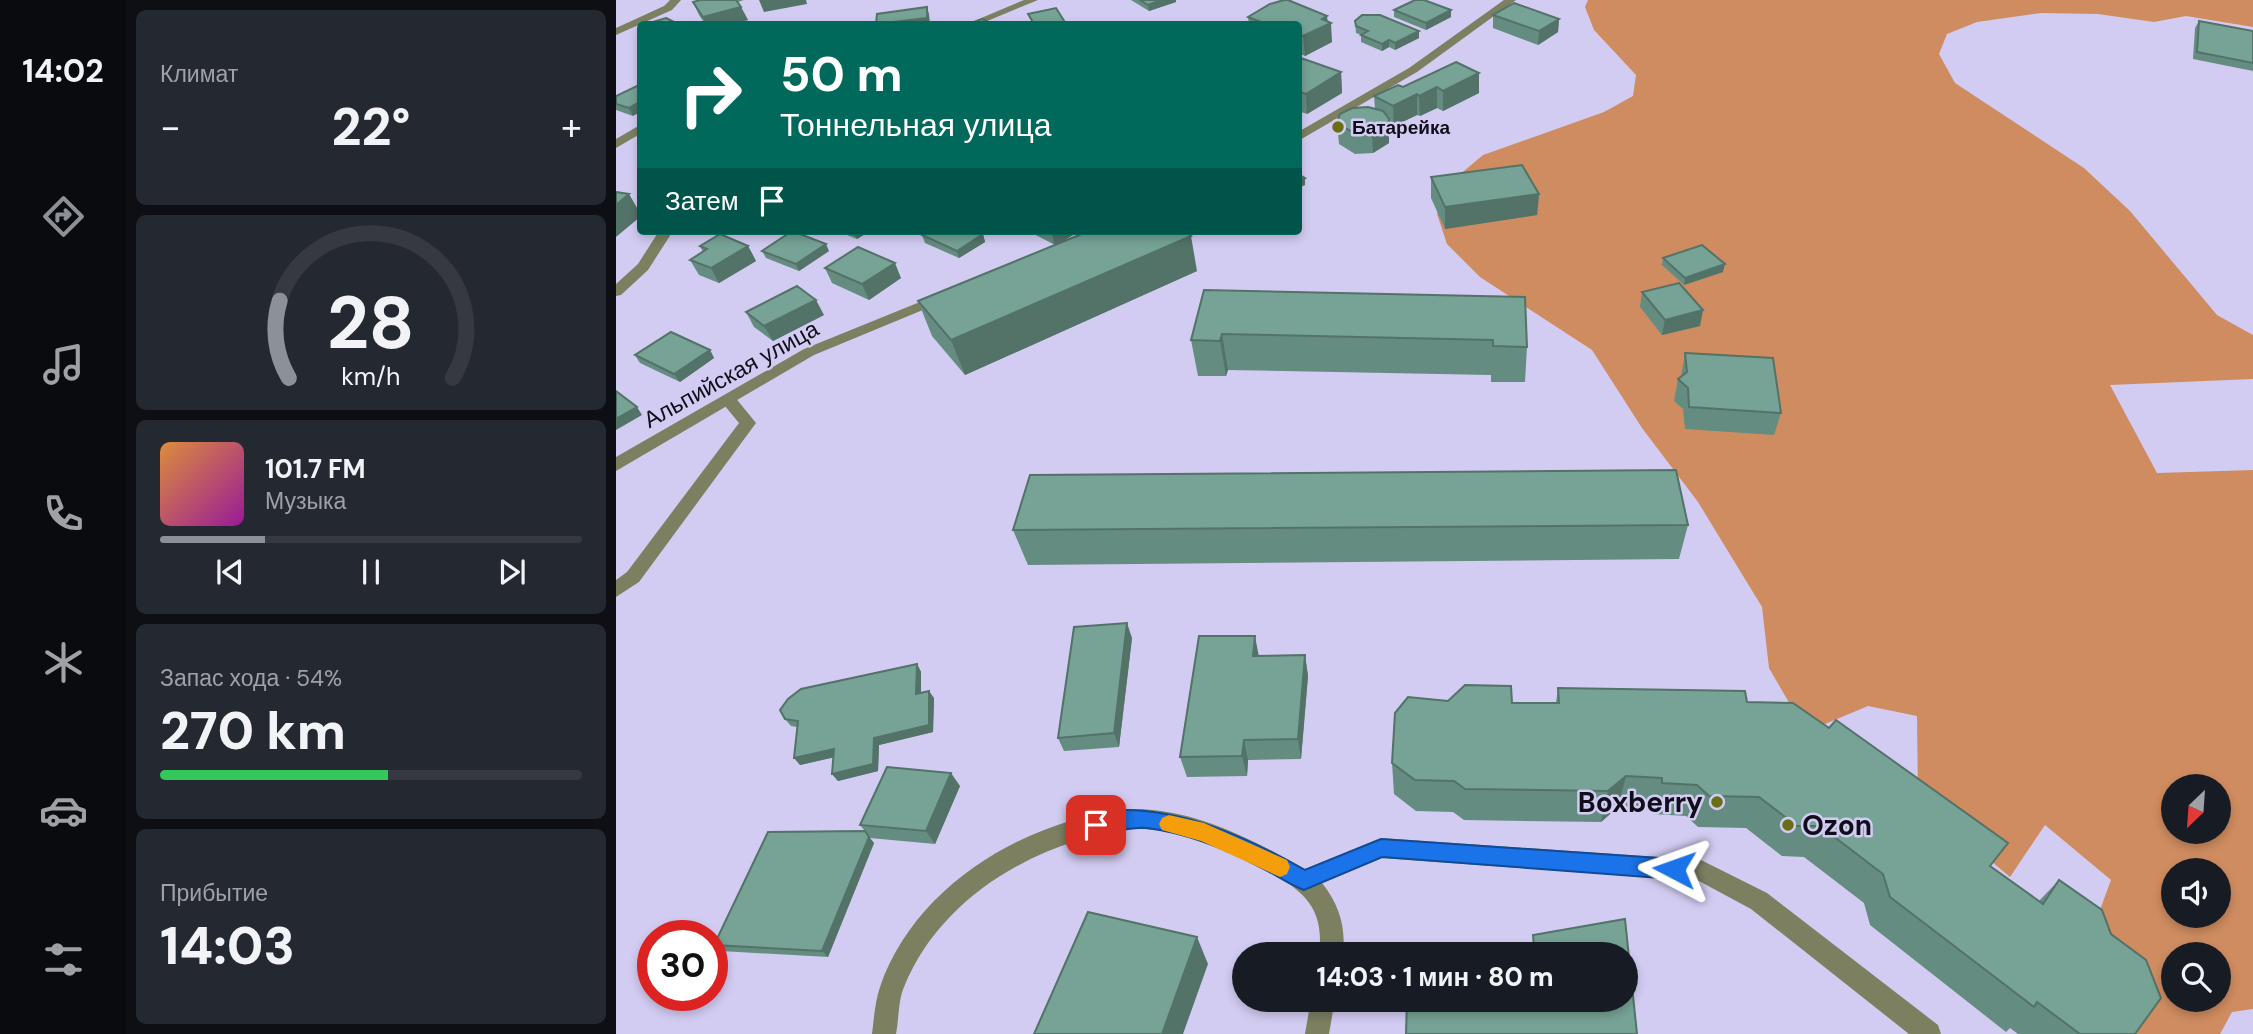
<!DOCTYPE html>
<html lang="ru">
<head>
<meta charset="utf-8">
<style>
	:root { --surface:#171b24; --page:#242831; --text:#f1f3f6; --muted:#9ea1a6; --line:#363941; --accent:#8c9099 }
	body { margin:0; font-family:"DM Sans",sans-serif; background:var(--page); color:var(--text); height:100vh; display:flex; flex-direction:column; font-size:26px; white-space:nowrap }
	* { box-sizing:border-box; margin:0 }
	p { font-size:23px; color:var(--muted) }
	.icon { flex:none; width:38px; height:38px; fill:none; stroke:currentColor; stroke-width:2; stroke-linecap:round; stroke-linejoin:round }
	.map { position:relative; flex:1; overflow:hidden }
	.sheet { display:flex; flex-direction:column; gap:10px; padding:10px; background:#0d0f14; width:490px }
	.sheet>* { flex:none }
	.hud { position:absolute; left:21px; top:21px; width:665px; height:214px; border-radius:7px; box-shadow:0 4px 10px #0003; background:#00695c; color:#fff; overflow:hidden }
	.needle { width:46px; rotate:205deg }
	.fabs { position:absolute; left:1545px; top:774px; display:grid; gap:14px }
	.fabs a { display:grid; place-items:center; width:70px; height:70px; border-radius:50%; background:var(--surface); box-shadow:0 4px 10px #0003; font-size:35px }
	.speed { position:absolute; left:21px; top:920px; display:flex; gap:14px; font-size:35px; font-weight:700; text-align:center }
	.speed>* { display:grid; place-content:center; width:91px; height:91px; border-radius:50%; background:var(--surface); box-shadow:0 4px 10px #0003; line-height:1 }
	.speed .limit { border:10px solid #d22; background:#fff; color:#111 }
	.pin { position:absolute; display:grid; place-items:center; width:60px; height:60px; color:#fff; margin:-30px; border-radius:14px; box-shadow:0 4px 10px #0006 }
	.me { position:absolute; width:77px; margin:-38px; rotate:274deg; stroke-linejoin:round; filter:drop-shadow(0 0 5px #0008) }
	.turn { display:flex; align-items:center; gap:24px; height:147px; padding:0 28px; font-size:32px }
	.turn .icon { width:91px; height:91px; stroke-width:2.5 }
	.turn b { display:block; font-size:49px; line-height:60px }
	.then { display:flex; align-items:center; height:66px; padding:0 28px; background:#0003; gap:14px; font-size:26px }
	.big { font-size:52px; font-weight:800; line-height:1.1 }
	.sheet .widget { flex:1; display:flex; flex-direction:column; justify-content:center; gap:10px; min-width:0; padding:0 24px; border-radius:10px; background:var(--page) }
	.sheet .dial { align-items:center; gap:0 }
	.dial svg { height:182px; overflow:visible; fill:none; stroke:var(--line); stroke-width:7; stroke-linecap:round; text-anchor:middle }
	.dial text { fill:var(--text); stroke:none }
	.song { display:flex; align-items:center; gap:21px }
	.cover { width:84px; height:84px; border-radius:10px; background:linear-gradient(135deg,hsl(30 70% 55%),hsl(300 70% 35%)) }
	.played { height:7px; border-radius:4px; background:linear-gradient(90deg,var(--accent) 25%,var(--line) 25%) }
	.keys { display:flex; justify-content:space-around; direction:ltr }
	.heat { display:flex; justify-content:space-between; align-items:center; font-size:38px; direction:ltr }
	.charge { height:10px; border-radius:5px; background:linear-gradient(90deg,#34c759 54%,var(--line) 0) }
	.trip { position:absolute; left:616px; top:942px; width:406px; height:70px; border-radius:35px; background:var(--surface); box-shadow:0 4px 10px #0003; font-weight:800; line-height:70px; text-align:center }
	main { display:flex; flex:1; min-height:0 }
	.tab-bar { display:flex; flex-direction:column; width:126px; justify-content:space-around; align-items:center; background:#090b0e; color:var(--muted) }
	.tab-bar .icon { width:49px; height:49px }
	.tab-bar .on { color:var(--accent) }
	.tab-bar b { font-size:32px; color:var(--text) }
	.map>svg:first-child { display:block }
	.forest { fill:#cf8c60; fill-rule:evenodd }
	.lines { fill:none; stroke-linecap:round; stroke-linejoin:round }
	.service { fill:#7c8061; fill-rule:evenodd }
	.minor { fill:#7c8061; fill-rule:evenodd }
	.tertiary { fill:#7c8061; fill-rule:evenodd }
	.wall { fill:#658c80 }
	.shaded-wall { fill:#537268 }
	.building { fill:#76a395; stroke:#537268; stroke-width:2 }
	.route { fill:#1a73e8; stroke:#114b97; stroke-width:2 }
	.slow { fill:#f59e0b }
	.poi-dot { fill:#696f14; stroke:#d3ccf2; stroke-width:2.5 }
	.labels { text-anchor:middle; stroke-width:5; stroke-linejoin:round; paint-order:stroke }
	.far-poi-label { font-size:19px; font-weight:bold; fill:#110e1b; stroke:#d3ccf2; text-anchor:start }
	.street-label { font-size:23px; fill:#110e1b; stroke:#d3ccf2 }
	.near-poi-label { font-size:28px; font-weight:bold; fill:#110e1b; stroke:#d3ccf2; text-anchor:end }
</style>
</head>
<body>
<main>
<nav class="tab-bar">
<b>14:02</b>
<svg class="icon on" aria-label="directions" viewBox="0 0 24 24"><path d="M12 3l9 9-9 9-9-9zM9 14v-3h6M13 9l2 2-2 2"/></svg>
<svg class="icon" aria-label="music" viewBox="0 0 24 24"><path d="M9 18V5l10-2v13"/><circle cx="6" cy="18" r="3"/><circle cx="16" cy="16" r="3"/></svg>
<svg class="icon" aria-label="phone" viewBox="0 0 24 24"><path d="M5 4h4l2 5-3 2q2 4 5 5l2-3 5 2v4C11 20 4 13 5 4z"/></svg>
<svg class="icon" aria-label="climate" viewBox="0 0 24 24"><path d="M12 3v18M4 7l16 10M4 17L20 7"/></svg>
<svg class="icon" aria-label="car" viewBox="0 0 24 24"><path d="M5 17H2v-5l4-1 3-4h7l3 4 3 1v5h-3M9 17h6M6 11h13"/><circle cx="7" cy="17" r="2"/><circle cx="17" cy="17" r="2"/></svg>
<svg class="icon" aria-label="filters" viewBox="0 0 24 24"><path d="M4 7h16M4 17h16"/><circle cx="9" cy="7" r="2"/><circle cx="15" cy="17" r="2"/></svg>
</nav>
<section class="sheet">
<div class="widget"><p>Климат</p>
<div class="heat"><a>−</a><b class="big">22°</b><a>+</a></div>
</div>
<div class="widget dial"><svg viewBox="0 0 100 80">
<path d="M14 69A42 42 0 1 1 86 69"/>
<path d="M14 69A42 42 0 0 1 10 35" stroke="#8c9099"/>
<text x="50" y="56" font-size="32" font-weight="700">28</text>
<text x="50" y="72" font-size="11">km/h</text>
</svg></div>
<div class="widget">
<div class="song"><i class="cover"></i><div><b>101.7 FM</b><p>Музыка</p></div></div>
<div class="played"></div>
<div class="keys"><svg class="icon" aria-label="previous" viewBox="0 0 24 24"><path d="M18 5L8 12l10 7zM5 5v14"/></svg><svg class="icon" aria-label="pause" viewBox="0 0 24 24"><path d="M8 5v14M16 5v14"/></svg><svg class="icon" aria-label="next" viewBox="0 0 24 24"><path d="M6 5l10 7-10 7zM19 5v14"/></svg></div>
</div>
<div class="widget"><p>Запас хода · 54%</p><b class="big">270 km</b><div class="charge"></div></div>
<div class="widget"><p>Прибытие</p><b class="big">14:03</b></div>
</section>
<div class="map">
<svg width="1637" height="1034" viewBox="0 0 1637 1034">
	<rect width="100%" height="100%" fill="#d3ccf2"/>
	<path class="forest" d="M972 0H1637V27L1570 16 1538 22 1482 14 1425 13 1361 22 1331 34 1323 54 1339 83 1468 168 1514 211 1601 315 1637 335V379L1494 385 1541 473 1637 470V1009L1616 1012 1604 1034H1509L1468 953 1495 880 1429 825 1394 877 1302 800 1301 716 1252 706 1190 732 1153 668 1146 607 1082 502 1026 428 976 350 864 277 831 244 821 214 830 186 867 155 988 112 1017 96 1020 75 978 30 969 7ZM1558 786H1603V831H1558ZM1558 870H1603V915H1558ZM1558 954H1603V999H1558Z"/>
	<g class="lines">
		<polygon class="service" points="112,395 118,396 140,423 23,582 0,597 0,580 11,572 123,423 104,400"/>
		<g class="minor">
			<polygon points="54,0 65,0 56,10 0,35 0,28 48,6"/>
			<polygon points="24,125 24,134 0,148 0,139"/>
			<path d="M513 809C575 807 636 839 689 869L765 838 1085 860 1151 893 1322 1025 1325 1034H1293L1135 909 1083 881 766 858 706 883C723 904 730 927 727 954H703C710 901 679 885 638 865 602 846 563 829 522 829 501 828 480 835 460 841 387 864 318 913 288 987 282 1001 283 1019 280 1034H256C258 1018 259 1002 264 987 299 885 410 820 513 809Z"/>
			<polygon points="695,999 719,999 713,1034 689,1034"/>
		</g>
		<g class="tertiary">
			<polygon points="408,0 422,0 364,24 351,24"/>
			<polygon points="888,0 900,0 801,72 682,141 682,132 793,68"/>
			<polygon points="43,231 57,231 32,270 5,295 0,296 0,284 22,264"/>
			<polygon points="326,293 333,297 331,300 198,355 0,471 0,457 188,349"/>
		</g>
	</g>
	<g class="wall">
		<polygon points="84,0 128,0 122,2 132,20 115,24 89,24 83,15 77,2"/>
		<polygon points="515,0 560,0 560,2 533,11"/>
		<polygon points="778,10 835,17 810,30 778,17"/>
		<polygon points="877,15 943,19 942,32 922,45 877,28"/>
		<polygon points="632,17 711,21 716,42 689,56 682,53 682,24 633,24"/>
		<polygon points="739,21 803,38 779,50 773,47 766,51 745,42 745,35 740,33"/>
		<polygon points="1583,21 1637,31 1637,71 1577,59 1579,28"/>
		<polygon points="682,57 725,72 726,93 691,114 682,111"/>
		<polygon points="863,73 863,93 827,111 821,108 804,116 801,115 778,126 773,124 773,143 757,153 739,154 723,144 721,123 759,109 758,96 787,87"/>
		<polygon points="23,85 17,116 0,110 0,96"/>
		<polygon points="815,177 923,194 921,215 829,229 815,198"/>
		<polygon points="221,231 254,231 241,239"/>
		<polygon points="412,231 462,231 462,232 444,243 581,271 349,375 316,336 302,301 439,245"/>
		<polygon points="367,234 369,242 343,258 309,243 306,235"/>
		<polygon points="84,246 132,246 140,261 103,283 83,275 74,260 87,252"/>
		<polygon points="146,251 213,251 183,271 150,258"/>
		<polygon points="1047,258 1107,272 1068,285 1046,265"/>
		<polygon points="209,268 285,278 253,300 216,283"/>
		<polygon points="588,290 909,297 911,347 909,382 875,382 875,375 612,370 610,376 582,376 575,340"/>
		<polygon points="1026,292 1084,326 1046,335 1024,307"/>
		<polygon points="130,312 208,315 157,341 138,327"/>
		<polygon points="94,350 98,358 64,382 24,363 19,355"/>
		<polygon points="1069,353 1165,413 1158,435 1069,429 1067,409 1058,401 1062,379 1065,377"/>
		<polygon points="1072,525 1063,559 412,565 397,530"/>
		<polygon points="516,638 503,747 448,751 442,738"/>
		<polygon points="689,655 692,676 685,759 632,760 631,776 571,777 564,757 643,656"/>
		<polygon points="301,664 305,672 305,693 318,698 317,732 263,745 262,771 222,781 216,774 218,757 184,765 181,727 175,726 169,719"/>
		<polygon points="942,688 1131,702 1374,866 1423,901 1443,880 1519,1034 1402,1034 1394,1028 1390,1032 1254,925 1248,903 1188,857 1166,856 1130,828 1082,827 1070,816 1037,814 1037,809 1002,807 985,822 848,820 837,812 800,811 778,794 776,763 832,701 940,703"/>
		<polygon points="344,786 319,844 254,838 258,843 212,957 105,951 98,945 249,831 244,825"/>
	</g>
	<g class="shaded-wall">
		<polygon points="143,0 190,0 191,4 148,12"/>
		<polygon points="545,0 560,0 560,2 533,11 532,5"/>
		<polygon points="125,7 132,20 115,24 90,24 87,17"/>
		<polygon points="311,7 313,14 314,24 260,24"/>
		<polygon points="835,10 835,17 810,30 810,23"/>
		<polygon points="711,16 712,24 715,23 716,42 689,56 687,36 706,19"/>
		<polygon points="943,19 942,32 922,45 923,31"/>
		<polygon points="803,31 803,38 779,50 779,43"/>
		<polygon points="773,40 773,47 766,51 766,44"/>
		<polygon points="725,72 726,93 691,114 690,94"/>
		<polygon points="863,73 863,93 827,111 827,91"/>
		<polygon points="821,87 821,108 804,116 803,96"/>
		<polygon points="801,94 801,115 778,126 777,106"/>
		<polygon points="24,102 24,112 17,116 13,108"/>
		<polygon points="773,119 773,143 757,153 756,133"/>
		<polygon points="689,178 689,185 682,188 682,181"/>
		<polygon points="13,194 24,213 24,217 0,237 0,205"/>
		<polygon points="923,194 921,215 829,229 829,207"/>
		<polygon points="238,231 254,231 241,239 237,232"/>
		<polygon points="435,231 462,231 462,232 439,246"/>
		<polygon points="367,234 369,242 343,258 341,251"/>
		<polygon points="575,236 581,271 349,375 335,340"/>
		<polygon points="210,244 213,251 183,271 180,264"/>
		<polygon points="132,246 140,261 103,283 95,268"/>
		<polygon points="279,263 285,278 253,300 246,284"/>
		<polygon points="1109,264 1107,272 1068,285 1069,278"/>
		<polygon points="200,300 208,315 157,341 148,326"/>
		<polygon points="1087,310 1084,326 1046,335 1049,320"/>
		<polygon points="606,334 612,370 610,376 604,341"/>
		<polygon points="94,350 98,358 64,382 58,374"/>
		<polygon points="21,407 26,415 0,430 0,419"/>
		<polygon points="511,623 516,638 503,747 498,733"/>
		<polygon points="639,636 643,657 637,656"/>
		<polygon points="689,655 692,676 685,759 682,739"/>
		<polygon points="301,664 305,672 305,701 300,694"/>
		<polygon points="313,691 318,698 317,732 263,745 262,771 222,781 216,774"/>
		<polygon points="628,740 632,760 631,776 626,756"/>
		<polygon points="218,749 224,756 184,765 178,758"/>
		<polygon points="335,773 344,786 319,844 310,831"/>
		<polygon points="1010,776 1002,807 985,822 992,791"/>
		<polygon points="253,837 258,843 212,957 206,951"/>
		<polygon points="581,937 592,964 567,1034 546,1034"/>
	</g>
	<g class="building">
		<polygon points="84,0 120,0 125,7 87,17 77,2"/>
		<polygon points="524,0 545,0 532,5"/>
		<polygon points="668,0 672,0 711,16 706,19 715,23 687,36 682,34 682,24 650,24 632,17 654,4"/>
		<polygon points="799,0 808,0 835,10 810,23 778,10"/>
		<polygon points="898,3 943,19 923,31 877,15"/>
		<polygon points="311,7 311,18 260,24 261,14"/>
		<polygon points="440,8 450,24 418,24 412,14"/>
		<polygon points="746,15 764,15 803,31 779,43 773,40 766,44 745,35 752,31 740,26 739,21"/>
		<polygon points="50,18 62,24 30,24"/>
		<polygon points="366,19 377,24 353,24"/>
		<polygon points="1583,21 1637,31 1637,63 1581,52"/>
		<polygon points="682,57 725,72 690,94 682,91"/>
		<polygon points="840,62 863,73 827,91 821,87 803,96 801,94 777,106 758,96 782,85 787,87"/>
		<polygon points="23,85 24,85 24,102 13,108 0,104 0,96"/>
		<polygon points="752,107 767,111 773,119 773,123 756,133 738,133 721,123 724,114 736,108"/>
		<polygon points="906,165 923,194 829,207 815,177"/>
		<polygon points="682,174 689,178 682,181"/>
		<polygon points="0,192 13,194 0,205"/>
		<polygon points="176,231 210,244 180,264 146,251"/>
		<polygon points="313,231 359,231 367,234 341,251 306,235"/>
		<polygon points="473,231 568,231 575,236 335,340 302,301"/>
		<polygon points="104,234 132,246 95,268 74,260 91,249 84,246"/>
		<polygon points="1086,245 1109,264 1069,278 1047,258"/>
		<polygon points="242,247 279,263 246,284 209,268"/>
		<polygon points="1063,283 1087,310 1049,320 1026,292"/>
		<polygon points="181,286 200,300 148,326 130,312"/>
		<polygon points="588,290 909,297 911,347 877,346 877,340 606,334 604,341 575,340"/>
		<polygon points="55,332 94,350 58,374 19,355"/>
		<polygon points="1069,353 1157,358 1165,413 1073,407 1072,388 1062,379 1071,372"/>
		<polygon points="0,391 21,407 0,419"/>
		<polygon points="1060,470 1072,525 397,530 414,475"/>
		<polygon points="511,623 498,733 442,738 458,627"/>
		<polygon points="583,636 639,636 637,656 689,655 682,739 628,740 626,756 564,757"/>
		<polygon points="301,664 300,694 313,691 313,725 258,738 257,764 216,774 218,749 178,758 182,721 169,719 164,710 172,699 185,689"/>
		<polygon points="849,685 895,686 896,703 943,703 942,688 1129,691 1131,702 1177,703 1213,728 1220,720 1392,843 1374,866 1427,904 1443,880 1486,910 1495,934 1530,960 1545,998 1519,1034 1464,1034 1421,1002 1418,1007 1274,897 1267,874 1204,826 1181,826 1143,797 1093,796 1081,785 1046,783 1046,778 1010,776 992,791 849,789 838,781 799,780 776,763 779,713 792,697 832,701"/>
		<polygon points="271,767 335,773 310,831 244,825"/>
		<polygon points="249,831 253,837 206,951 98,945 152,832"/>
		<polygon points="472,912 581,937 546,1034 418,1034"/>
		<polygon points="1009,919 1021,1034 790,1034 791,999 1010,999 1010,954 875,954 918,946 917,935"/>
	</g>
	<path class="route" d="M504 810C570 809 632 838 689 870L765 839 1058 859 1065 862 1068 869 1065 876 1058 879 766 857 688 890C672 884 659 874 644 867 610 849 570 833 531 828 513 826 485 837 472 832L470 825 472 819Z"/>
	<polygon class="slow" points="553,815 588,823 671,860 674,867 671,874 664,877 585,841 546,830 543,824 546,818"/>
	<g class="poi-dot">
		<circle cx="722" cy="127" r="7"/>
		<circle cx="1101" cy="802" r="7"/>
		<circle cx="1172" cy="825" r="7"/>
	</g>
	<g class="labels">
		<g class="far-poi-label">
			<text x="736" y="134">Батарейка</text>
		</g>
		<g class="street-label">
			<text transform="translate(115 374) rotate(-29)" y="8">Альпийская улица</text>
		</g>
		<g class="near-poi-label">
			<text x="1087" y="812">Boxberry</text>
			<text x="1186" y="835" text-anchor="start">Ozon</text>
		</g>
	</g>
</svg>
<div class="fabs">
<a><svg class="needle" viewBox="-14 -14 28 28"><path d="M0-13l5 13h-10z" fill="#e53935"/><path d="M0 13l5-13h-10z" fill="#9ea1a6"/></svg></a>
<a><svg class="icon" aria-label="sound" viewBox="0 0 24 24"><path d="M4 9h4l5-4v14l-5-4H4zM17 9q2 3 0 6"/></svg></a>
<a><svg class="icon" aria-label="search" viewBox="0 0 24 24"><circle cx="10" cy="10" r="6"/><path d="M15 15l6 6"/></svg></a>
</div>
<div class="speed"><div class="limit">30</div></div>
<div class="pin" style="left:480px;top:825px;background:#d93025"><svg class="icon" aria-label="arrive" viewBox="0 0 24 24"><path d="M6 21V4h12l-3 4 3 4H6"/></svg></div>
<svg class="me" style="left:1058px;top:869px" viewBox="-20 -20 40 40"><path d="M0-17L14 15 0 8-14 15z" fill="#1a73e8" stroke="#fff" stroke-width="4"/></svg>
<div class="trip">14:03 · 1 мин · 80 m</div>
<div class="hud">
<div class="turn"><svg class="icon" aria-label="right" viewBox="0 0 24 24"><path d="M7 20v-9h11M14 6l5 5-5 5"/></svg><div><b>50 m</b>Тоннельная улица</div></div>
<div class="then">Затем<svg class="icon" aria-label="arrive" viewBox="0 0 24 24"><path d="M6 21V4h12l-3 4 3 4H6"/></svg></div>
</div>
</div>
</main>
</body>
</html>
